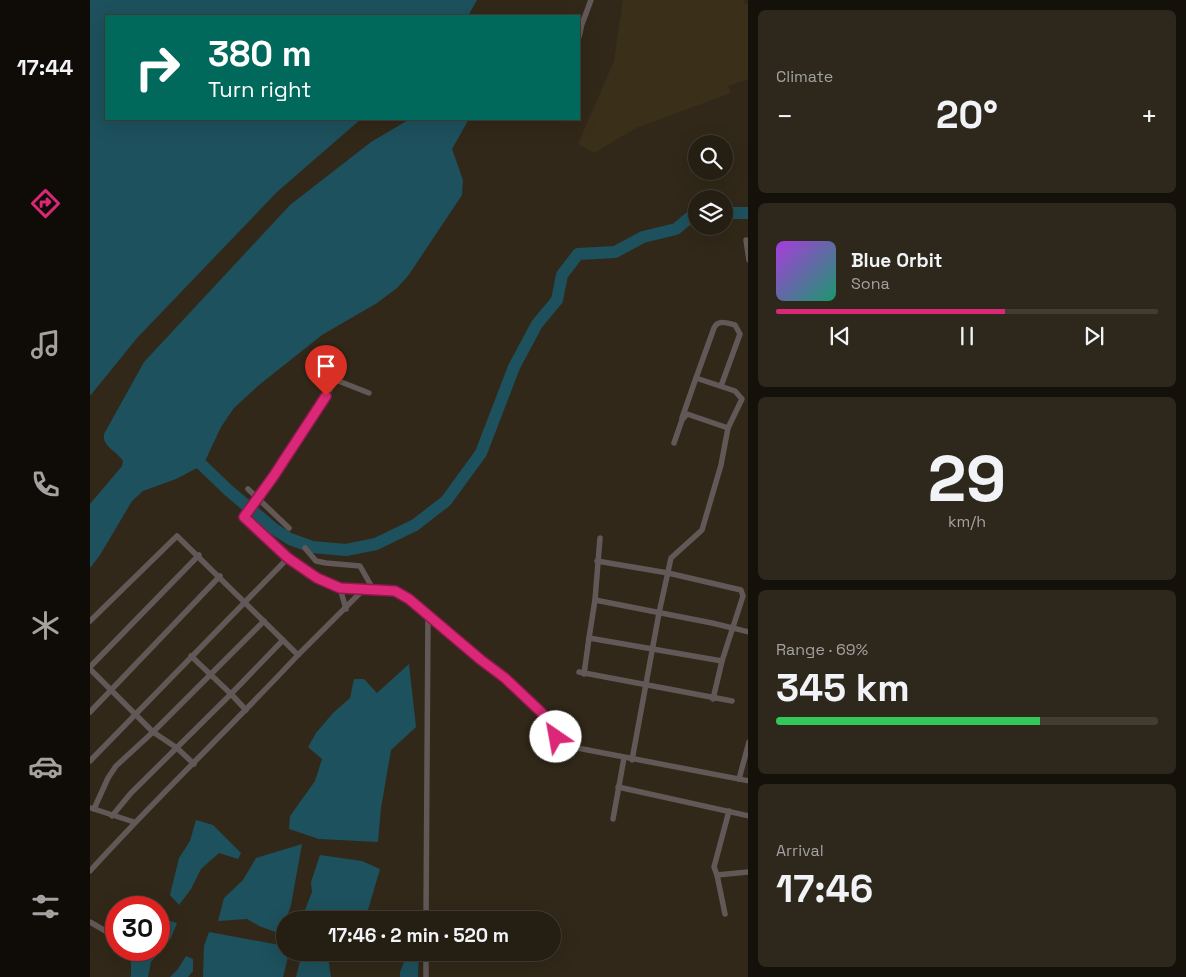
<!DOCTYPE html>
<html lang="en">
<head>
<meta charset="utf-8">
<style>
	:root { --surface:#251e13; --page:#2d271c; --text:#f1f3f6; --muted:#a3a2a0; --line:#423c33; --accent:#db2777 }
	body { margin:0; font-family:"Space Grotesk",sans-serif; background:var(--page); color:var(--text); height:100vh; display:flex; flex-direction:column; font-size:19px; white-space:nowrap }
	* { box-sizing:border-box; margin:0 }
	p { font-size:16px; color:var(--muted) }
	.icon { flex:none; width:28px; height:28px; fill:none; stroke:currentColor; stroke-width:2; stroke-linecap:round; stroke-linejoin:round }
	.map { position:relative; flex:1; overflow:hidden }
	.sheet { display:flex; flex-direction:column; gap:10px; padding:10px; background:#14100a; width:438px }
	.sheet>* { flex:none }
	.hud { position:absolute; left:15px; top:15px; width:475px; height:105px; border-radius:0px; box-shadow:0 5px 20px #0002,0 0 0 1px var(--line); background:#00695c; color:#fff; overflow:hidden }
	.buttons { position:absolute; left:598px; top:135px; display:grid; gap:10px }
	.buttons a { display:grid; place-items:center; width:45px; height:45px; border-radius:50%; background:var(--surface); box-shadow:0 5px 20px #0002,0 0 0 1px var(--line); font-size:25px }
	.speed { position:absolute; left:15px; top:896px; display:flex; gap:10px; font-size:25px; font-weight:700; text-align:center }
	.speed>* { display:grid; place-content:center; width:65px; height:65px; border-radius:50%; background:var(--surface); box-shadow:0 5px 20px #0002,0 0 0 1px var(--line); line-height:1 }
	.speed .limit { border:8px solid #d22; background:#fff; color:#111 }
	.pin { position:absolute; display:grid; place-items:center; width:42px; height:42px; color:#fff; margin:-51px -21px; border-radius:50% 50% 50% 0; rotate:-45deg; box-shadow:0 0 5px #0007 }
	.pin .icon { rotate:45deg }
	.me { position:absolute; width:55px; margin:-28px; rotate:327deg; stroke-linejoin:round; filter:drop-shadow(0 0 4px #0008) }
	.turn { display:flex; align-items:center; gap:18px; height:105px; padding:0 20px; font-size:22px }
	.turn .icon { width:65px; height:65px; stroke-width:2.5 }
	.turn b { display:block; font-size:35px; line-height:42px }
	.big { font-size:38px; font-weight:700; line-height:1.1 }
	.sheet .tile { flex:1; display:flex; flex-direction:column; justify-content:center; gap:8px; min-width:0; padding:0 18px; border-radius:8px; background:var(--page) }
	.sheet .dial { align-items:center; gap:0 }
	.dial b { font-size:65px; line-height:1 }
	.song { display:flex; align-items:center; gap:15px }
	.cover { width:60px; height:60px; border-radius:8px; background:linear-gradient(135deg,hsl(280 70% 55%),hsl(160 70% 35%)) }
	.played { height:5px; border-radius:2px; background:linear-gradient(90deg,var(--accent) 60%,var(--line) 60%) }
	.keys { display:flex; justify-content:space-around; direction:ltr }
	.heat { display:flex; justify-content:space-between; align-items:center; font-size:28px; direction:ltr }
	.charge { height:8px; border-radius:4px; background:linear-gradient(90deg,#34c759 69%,var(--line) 0) }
	.trip { position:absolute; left:186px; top:911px; width:285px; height:50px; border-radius:25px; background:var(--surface); box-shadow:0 5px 20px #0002,0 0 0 1px var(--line); font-weight:700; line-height:50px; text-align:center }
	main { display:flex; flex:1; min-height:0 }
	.menu { display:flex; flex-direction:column; width:90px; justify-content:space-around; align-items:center; background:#0f0c08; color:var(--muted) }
	.menu .icon { width:35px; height:35px }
	.menu .selected { color:var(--accent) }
	.menu b { font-size:22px; color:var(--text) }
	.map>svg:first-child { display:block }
	.built { fill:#3a2f19 }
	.water { fill:#1d515d }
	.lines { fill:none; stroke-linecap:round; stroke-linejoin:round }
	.river { stroke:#1d515d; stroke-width:12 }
	.street { stroke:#625857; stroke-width:5.5 }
	.route-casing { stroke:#8e194d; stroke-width:12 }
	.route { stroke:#db2777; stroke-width:9 }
</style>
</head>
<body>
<main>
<nav class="menu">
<b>17:44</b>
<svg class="icon selected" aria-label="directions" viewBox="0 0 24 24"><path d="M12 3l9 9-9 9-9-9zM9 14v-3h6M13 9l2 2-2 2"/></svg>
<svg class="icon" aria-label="music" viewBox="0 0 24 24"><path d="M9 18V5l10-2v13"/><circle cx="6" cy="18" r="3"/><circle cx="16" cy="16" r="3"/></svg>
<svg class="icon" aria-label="phone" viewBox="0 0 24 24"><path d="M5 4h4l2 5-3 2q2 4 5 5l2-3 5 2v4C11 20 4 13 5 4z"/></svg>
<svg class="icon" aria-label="climate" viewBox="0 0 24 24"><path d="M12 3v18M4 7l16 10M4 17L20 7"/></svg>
<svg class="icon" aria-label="car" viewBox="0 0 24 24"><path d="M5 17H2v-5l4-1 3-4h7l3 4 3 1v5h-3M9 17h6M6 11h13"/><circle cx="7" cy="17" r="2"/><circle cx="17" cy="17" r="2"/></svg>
<svg class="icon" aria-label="filters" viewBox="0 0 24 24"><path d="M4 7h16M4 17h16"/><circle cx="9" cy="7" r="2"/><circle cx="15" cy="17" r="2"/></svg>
</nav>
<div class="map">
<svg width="659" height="977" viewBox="0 0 659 977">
	<rect width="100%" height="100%" fill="#312819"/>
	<polygon class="built" points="533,0 654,0 654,3 658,4 658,79 638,86 641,93 546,128 504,153 488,144 524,61"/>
	<g class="water">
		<polygon points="0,0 387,0 378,16 16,16 16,119 271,119 187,192 47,338 0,396"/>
		<path d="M320 119H379L362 149 373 180 372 195 318 276 307 288 287 303 232 335 169 385 144 408 131 427 116 459 107 468 86 479 53 491 42 501 10 555 0 568V504L32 466 33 461C27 451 12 447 14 434L54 362 200 205 281 142Z"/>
		<polygon points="319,664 326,727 301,750 291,808 288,842 229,839 199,829 200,816 225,781 232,759 218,747 226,733 243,713 260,698 264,679 274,679 287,693"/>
		<polygon points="106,820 123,825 151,853 148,859 129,853 111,869 101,889 89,905 80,895 89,858 100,841"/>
		<polygon points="212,844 201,905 191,934 169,926 157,919 128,921 134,898 153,880 166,858"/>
		<polygon points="230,855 272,861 290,869 275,920 211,920 222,892 221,882"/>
		<polygon points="70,918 87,923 81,938 61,962 58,977 40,977 41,976 41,960 48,950 69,950"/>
		<polygon points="119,932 195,946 195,952 199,953 193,977 113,977 114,946"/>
		<polygon points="318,952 329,953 328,977 310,977 310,972"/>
		<polygon points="212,953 238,957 241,977 206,977"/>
		<polygon points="96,956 103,959 103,971 98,977 80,977 88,969"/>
	</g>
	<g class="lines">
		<g class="river">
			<polyline points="634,213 659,213"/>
			<polyline points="111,464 138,490 184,529 200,539 222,547 256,550 286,544 325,525 356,501 391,453 424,367 447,324 467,300 472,275 488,254 525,252 553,237 586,229 599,218 606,216"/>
		</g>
		<g class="street">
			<polyline points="489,37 492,24 501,0"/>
			<polyline points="656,240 659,260"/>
			<polyline points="279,393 246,380 183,477 154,517 198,558 227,578 250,588 305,591 319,599 391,660 415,678 452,713 461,730 477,746 659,781"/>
			<polyline points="592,418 606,378"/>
			<polyline points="584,443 592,420 597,414 638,428"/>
			<polyline points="158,489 199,528"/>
			<polyline points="215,548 226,561 236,563 270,566 283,589"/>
			<polyline points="507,561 578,573 651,590 653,596 632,661 623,699"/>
			<polyline points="250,588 256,609"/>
			<polyline points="505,600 622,623 659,632"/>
			<polyline points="0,621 87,536 208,655 274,589"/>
			<polyline points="499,638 505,600 510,538"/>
			<polyline points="101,656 141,694 156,710"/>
			<polyline points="0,667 109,555"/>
			<polyline points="0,669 63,732 87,748 104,764"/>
			<polyline points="489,672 642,701"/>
			<polyline points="494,674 499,638 632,661"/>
			<polyline points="0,712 130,576"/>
			<path d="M542 760 569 613 581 558 612 530 631 465 638 428 652 399 645 391 606 378 624 328C628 319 637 323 645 325L650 334 631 386"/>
			<polyline points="0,761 198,558"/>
			<polyline points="649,779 659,742"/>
			<polyline points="528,787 659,816"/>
			<polyline points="1,808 44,822"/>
			<polyline points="4,809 18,778 26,766 63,732 174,621"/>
			<polyline points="22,816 41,793 141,694 193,640"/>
			<polyline points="523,819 534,758"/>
			<path d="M0 871C67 797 140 728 208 655"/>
			<polyline points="627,875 659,872"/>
			<polyline points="635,914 627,875 624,867 639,811"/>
			<polyline points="336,920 338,615"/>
			<polyline points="0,922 19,933"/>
			<polyline points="336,977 336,952"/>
		</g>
	</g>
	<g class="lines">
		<defs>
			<polyline id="route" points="236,396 183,477 154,517 198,558 227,578 250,588 305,591 319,599 391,660 415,678 452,713 457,725 466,737"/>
		</defs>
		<use href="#route" class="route-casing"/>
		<use href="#route" class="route"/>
	</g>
</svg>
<div class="buttons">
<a><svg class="icon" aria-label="search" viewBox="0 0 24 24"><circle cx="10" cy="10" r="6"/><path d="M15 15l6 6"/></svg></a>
<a><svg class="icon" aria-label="layers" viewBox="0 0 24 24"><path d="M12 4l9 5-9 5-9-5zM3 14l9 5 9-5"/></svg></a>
</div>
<div class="speed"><div class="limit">30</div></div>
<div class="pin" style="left:236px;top:396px;background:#d93025"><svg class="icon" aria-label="arrive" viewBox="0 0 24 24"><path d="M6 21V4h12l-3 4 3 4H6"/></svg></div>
<svg class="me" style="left:466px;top:737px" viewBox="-20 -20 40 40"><circle r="19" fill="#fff"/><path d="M0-13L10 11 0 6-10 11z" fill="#db2777"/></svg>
<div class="trip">17:46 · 2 min · 520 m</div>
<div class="hud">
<div class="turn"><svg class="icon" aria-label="right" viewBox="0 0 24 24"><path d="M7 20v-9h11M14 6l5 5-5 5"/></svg><div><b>380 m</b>Turn right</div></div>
</div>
</div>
<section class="sheet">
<div class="tile"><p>Climate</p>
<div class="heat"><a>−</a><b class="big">20°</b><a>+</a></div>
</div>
<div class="tile">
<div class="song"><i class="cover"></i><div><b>Blue Orbit</b><p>Sona</p></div></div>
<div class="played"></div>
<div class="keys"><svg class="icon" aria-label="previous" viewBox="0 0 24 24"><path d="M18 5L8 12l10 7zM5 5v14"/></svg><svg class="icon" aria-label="pause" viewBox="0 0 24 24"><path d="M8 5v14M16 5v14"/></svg><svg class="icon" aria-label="next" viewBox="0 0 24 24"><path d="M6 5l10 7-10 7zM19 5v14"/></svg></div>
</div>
<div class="tile dial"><b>29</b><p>km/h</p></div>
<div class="tile"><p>Range · 69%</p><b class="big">345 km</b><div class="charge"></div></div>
<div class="tile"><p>Arrival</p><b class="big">17:46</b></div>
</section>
</main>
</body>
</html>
